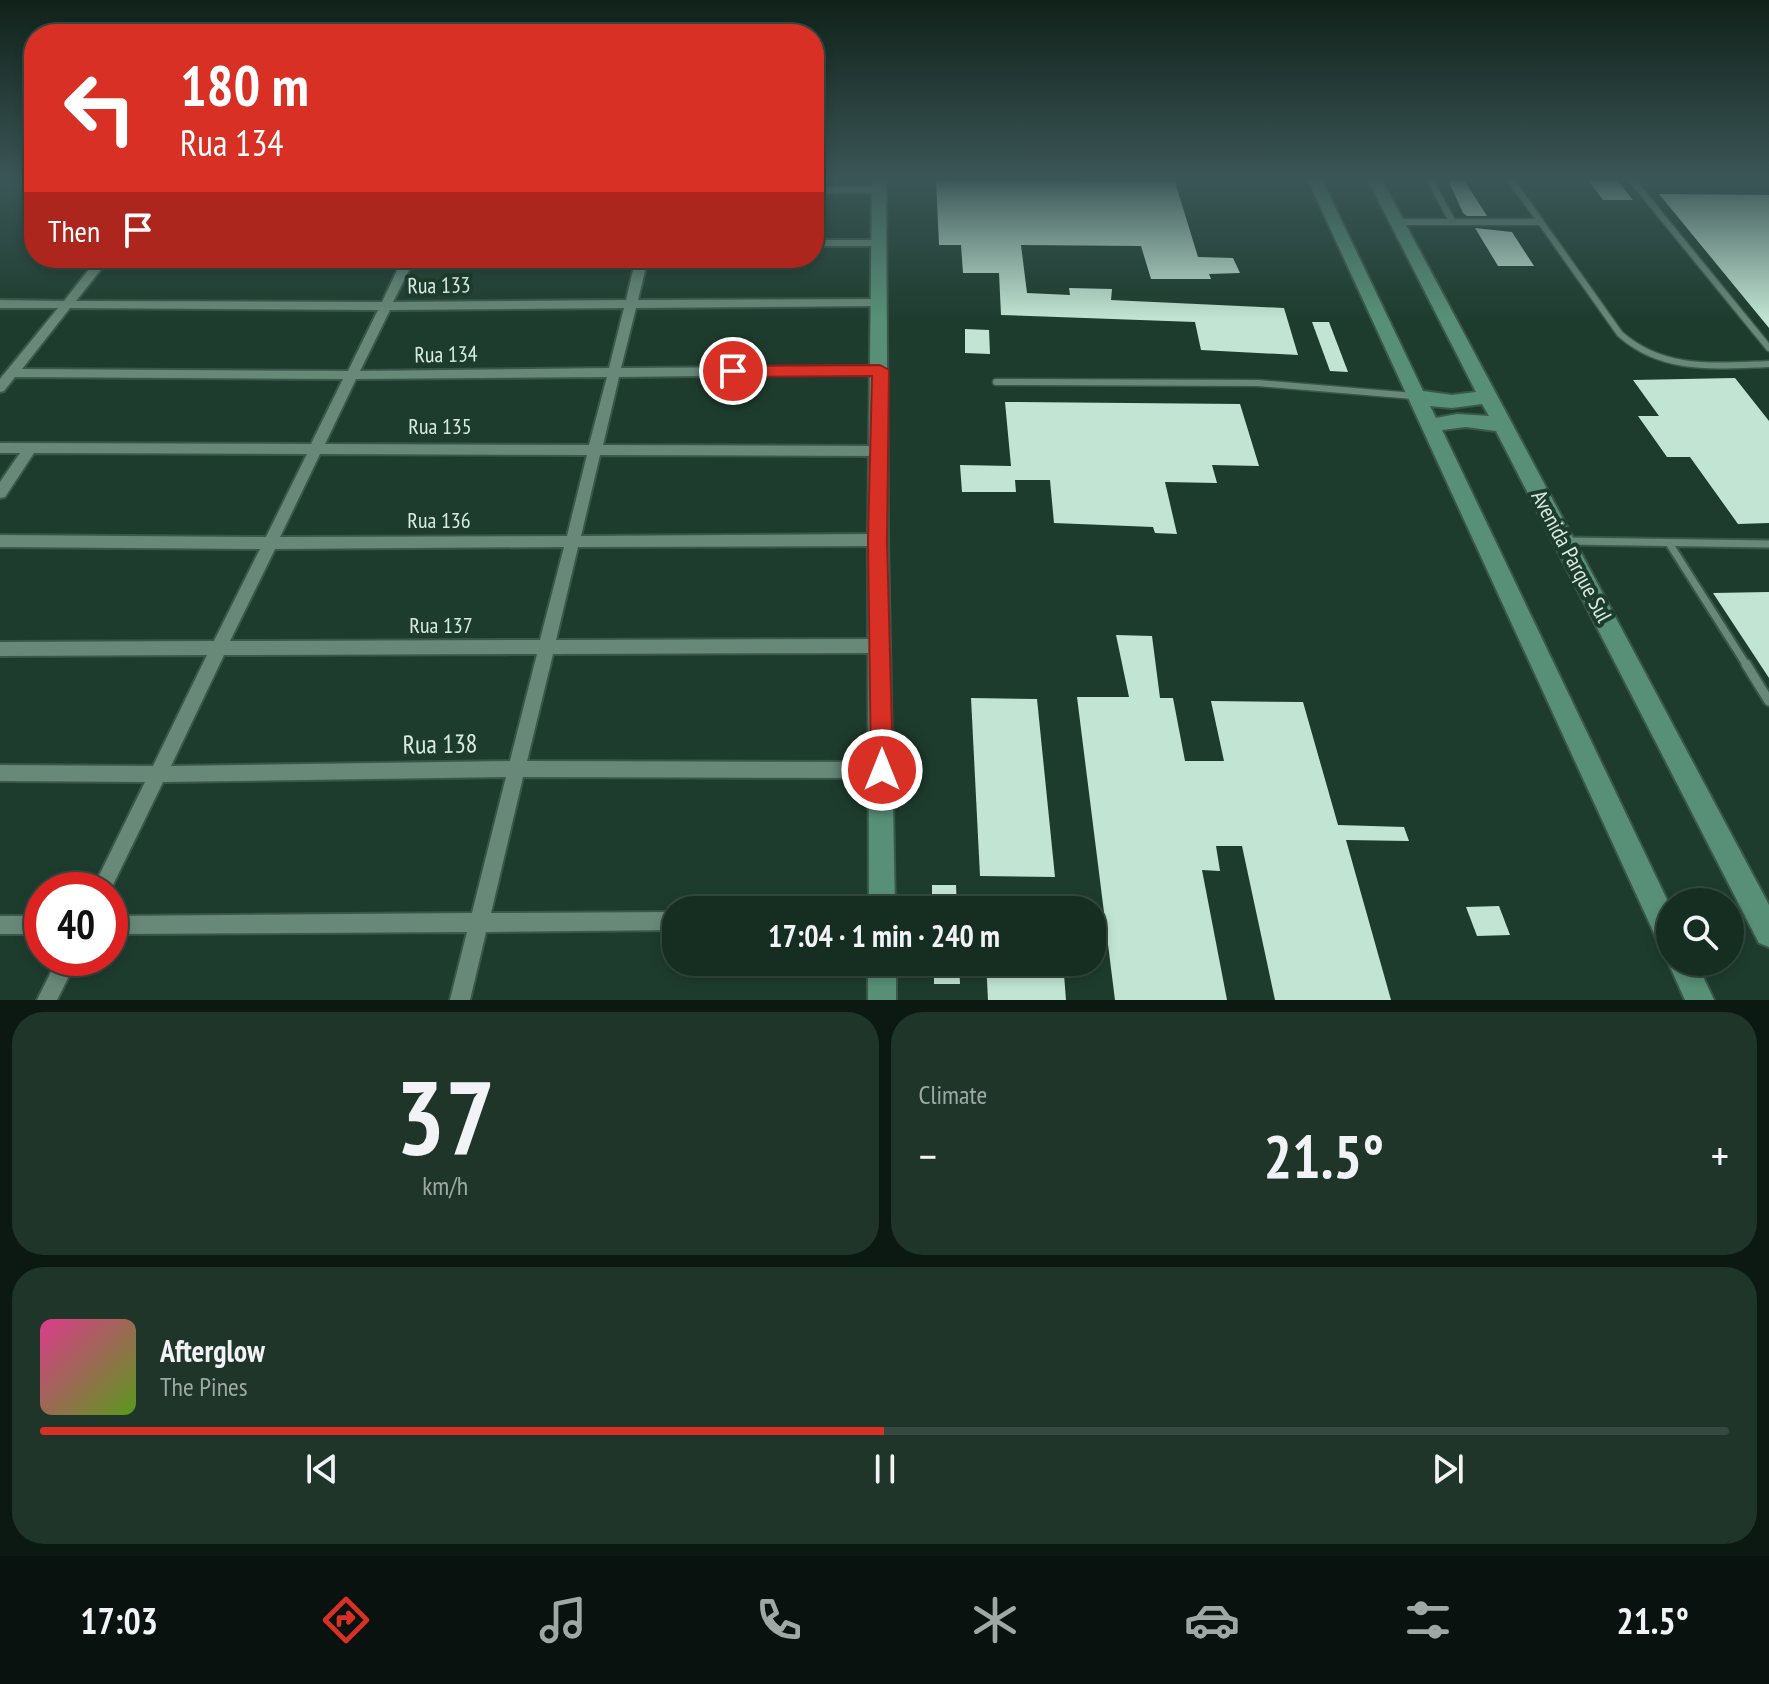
<!DOCTYPE html>
<html lang="en">
<head>
<meta charset="utf-8">
<style>
	:root { --surface:#162d22; --page:#1f352a; --text:#f1f3f6; --muted:#9ea8a5; --line:#354940; --accent:#d93025 }
	body { margin:0; font-family:"PT Sans Narrow",sans-serif; background:var(--page); color:var(--text); height:100vh; display:flex; flex-direction:column; font-size:30px; white-space:nowrap }
	* { box-sizing:border-box; margin:0 }
	p { font-size:26px; color:var(--muted) }
	.icon { flex:none; width:44px; height:44px; fill:none; stroke:currentColor; stroke-width:2; stroke-linecap:round; stroke-linejoin:round }
	.map { position:relative; height:1000px; overflow:hidden }
	.panel { display:flex; flex-direction:column; gap:12px; padding:12px; background:#0c1913; flex:1 }
	.panel>* { flex:none }
	.hud { position:absolute; left:24px; top:24px; width:800px; height:244px; border-radius:32px; box-shadow:0 4px 12px #0003,0 0 0 2px var(--line); background:#d93025; color:#fff; overflow:hidden }
	.controls { position:absolute; left:1656px; top:888px; display:grid; gap:16px }
	.controls a { display:grid; place-items:center; width:88px; height:88px; border-radius:50%; background:var(--surface); box-shadow:0 4px 12px #0003,0 0 0 2px var(--line); font-size:40px }
	.speed { position:absolute; left:24px; top:872px; display:flex; gap:16px; font-size:40px; font-weight:700; text-align:center }
	.speed>* { display:grid; place-content:center; width:104px; height:104px; border-radius:50%; background:var(--surface); box-shadow:0 4px 12px #0003,0 0 0 2px var(--line); line-height:1 }
	.speed .limit { border:12px solid #d22; background:#fff; color:#111 }
	.pin { position:absolute; display:grid; place-items:center; width:68px; height:68px; color:#fff; margin:-34px; border:4px solid #fff; border-radius:50%; box-shadow:0 2px 8px #0007 }
	.me { position:absolute; width:88px; margin:-44px; rotate:0deg; stroke-linejoin:round; filter:drop-shadow(0 0 6px #0008) }
	.turn { display:flex; align-items:center; gap:28px; height:168px; padding:0 24px; font-size:36px }
	.turn .icon { width:104px; height:104px; stroke-width:2.5 }
	.turn b { display:block; font-size:56px; line-height:68px }
	.then { display:flex; align-items:center; height:76px; padding:0 24px; background:#0003; gap:16px; font-size:30px }
	.big { font-size:60px; font-weight:600; line-height:1.1 }
	.panel .card { flex:1; display:flex; flex-direction:column; justify-content:center; gap:12px; min-width:0; padding:0 28px; border-radius:32px; background:var(--page) }
	.panel .dial { align-items:center; gap:0 }
	.dial b { font-size:104px; line-height:1 }
	.song { display:flex; align-items:center; gap:24px }
	.cover { width:96px; height:96px; border-radius:12px; background:linear-gradient(135deg,hsl(330 70% 55%),hsl(90 70% 35%)) }
	.played { height:8px; border-radius:4px; background:linear-gradient(90deg,var(--accent) 50%,var(--line) 50%) }
	.keys { display:flex; justify-content:space-around; direction:ltr }
	.heat { display:flex; justify-content:space-between; align-items:center; font-size:44px; direction:ltr }
	.panel .tiles { flex:1; display:grid; gap:12px; grid-template-columns:1fr 1fr }
	.card:last-child { grid-column:span 2 }
	.trip { position:absolute; left:662px; top:896px; width:444px; height:80px; border-radius:32px; background:var(--surface); box-shadow:0 4px 12px #0003,0 0 0 2px var(--line); font-weight:600; line-height:80px; text-align:center }
	.tab-bar { display:flex; height:128px; justify-content:space-around; align-items:center; background:#09120e; color:var(--muted) }
	.tab-bar .icon { width:56px; height:56px }
	.tab-bar .active { color:var(--accent) }
	.tab-bar b { font-size:36px; color:var(--text) }
	.map>svg:first-child { display:block }
	.building { fill:#c2e5d3 }
	.lines { fill:none; stroke-linecap:round; stroke-linejoin:round }
	.lane-far2-casing { stroke:#3b574b; stroke-width:9 }
	.lane-far1-casing { stroke:#3b574b; stroke-width:11 }
	.lane-casing { stroke:#3b574b; stroke-width:13 }
	.street-casing { stroke:#3b574b; stroke-width:4 }
	.secondary-casing { stroke:#3b574b; stroke-width:4 }
	.lane-far2 { stroke:#688978; stroke-width:6 }
	.lane-far1 { stroke:#688978; stroke-width:7 }
	.lane { stroke:#688978; stroke-width:9 }
	.street { fill:#688978; fill-rule:evenodd }
	.secondary { fill:#579077; fill-rule:evenodd }
	.route { fill:#d93025; stroke:#8d1f18; stroke-width:2 }
	.labels { text-anchor:middle; stroke-width:8; stroke-linejoin:round; paint-order:stroke }
	.street-label { font-size:22px; fill:#d9eae1; stroke:#1e3c2e }
	.near-street-label { font-size:26px; fill:#d9eae1; stroke:#1e3c2e }
</style>
</head>
<body>
<div class="map">
<svg width="1769" height="1000" viewBox="0 0 1769 1000">
	<rect width="100%" height="100%" fill="#1e3c2e"/>
	<g class="building">
		<polygon points="936,180 1175,182 1198,257 1233,258 1240,273 1209,274 1211,279 1151,279 1141,246 1021,245 1027,293 1070,295 1069,288 1112,289 1111,300 1284,308 1298,355 1201,350 1195,322 1001,315 999,273 963,273 961,245 939,245"/>
		<polygon points="1448,180 1464,180 1487,216 1467,216 1463,213"/>
		<polygon points="1588,180 1617,180 1633,200 1603,200"/>
		<polygon points="1659,194 1769,195 1769,328"/>
		<polygon points="1475,228 1512,232 1534,266 1498,266"/>
		<polygon points="1312,322 1329,322 1348,372 1330,371"/>
		<polygon points="965,329 989,330 990,354 965,353"/>
		<polygon points="1735,378 1769,421 1769,523 1738,524 1690,457 1667,457 1638,416 1659,416 1633,380"/>
		<polygon points="1005,402 1240,404 1259,466 1212,465 1217,483 1165,482 1177,534 1155,533 1153,527 1054,523 1050,480 1015,480 1016,492 962,492 960,465 1011,466"/>
		<polygon points="1769,592 1769,678 1713,593"/>
		<polygon points="1116,635 1152,636 1160,698 1173,698 1185,761 1224,761 1211,701 1303,702 1338,825 1404,827 1409,841 1346,840 1391,1000 1275,1000 1242,846 1216,846 1220,871 1202,870 1227,1000 1115,1000 1077,697 1129,697"/>
		<polygon points="971,698 1037,699 1055,877 980,876"/>
		<polygon points="932,885 956,885 957,910 932,910"/>
		<polygon points="1499,906 1510,935 1477,936 1466,907"/>
		<polygon points="934,962 959,962 960,984 934,984"/>
		<polygon points="986,962 1063,962 1066,1000 988,1000"/>
	</g>
	<g class="lines">
		<defs>
			<g id="lane-far2">
				<polyline points="1430,180 1452,221"/>
				<path d="M1511 180 1620 334C1663 372 1715 366 1769 364"/>
				<polyline points="1632,180 1769,348"/>
				<polyline points="1398,222 1540,222"/>
				<polyline points="996,382 1258,383 1414,396"/>
			</g>
			<g id="lane-far1">
				<polyline points="1408,395 1414,396"/>
				<polyline points="1567,541 1769,544"/>
				<polyline points="1669,543 1747,666"/>
			</g>
			<polyline id="lane" points="1746,664 1769,701"/>
			<g id="street">
				<polygon points="814,187 879,187 884,190 879,193 814,193"/>
				<polygon points="814,240 879,240 885,243 879,246 814,246"/>
				<path d="M98 258H110L76 301 382 302 403 258H415L393 302 626 300 636 258H648L638 300 883 299 885 302 879 306 636 308 621 368 880 366 886 370 880 374 619 377 603 445 879 446 886 451 879 456 600 455 581 536 878 534 883 536 885 540 883 544 878 546 578 547 556 640 881 639 887 641 889 646 887 651 881 653 553 654 527 761 882 762 888 764 891 770 888 776 882 778 523 777 491 913 676 912V930L486 932 470 1000H450L467 932 110 934V916L472 913 506 777 163 782 110 891 92 890 145 782 0 781V765L153 766 207 655 0 656V642L214 641 260 549 0 547V535L266 537 307 454 34 453 5 497 0 498V482L20 453H0V443L311 444 343 379 15 377 4 391 0 392V379L58 308H0V300L64 301ZM70 308 378 310 348 371 22 369ZM624 308 609 368 360 371 390 310ZM607 377 589 445 325 444 356 379ZM320 454 587 455 567 536 280 537ZM564 547 540 640 230 641 275 549ZM537 654 510 761 171 766 224 655Z"/>
				<rect x="0" y="916" width="42" height="18"/>
				<polygon points="58,958 78,958 57,1000 37,1000"/>
			</g>
			<g id="secondary">
				<polygon points="872,180 886,180 888,540 895,910 869,910 868,540"/>
				<path d="M1308 180H1322L1423 391 1452 395 1476 392 1368 180H1382L1769 905V947L1759 943 1496 431 1466 427 1442 430 1670 906V950L1660 946ZM1482 404 1489 416 1457 414 1436 418 1430 406 1452 408Z"/>
				<polygon points="1670,958 1670,962 1696,962 1714,1000 1685,1000 1668,962"/>
				<rect x="868" y="962" width="28" height="38"/>
			</g>
		</defs>
		<use href="#lane-far2" class="lane-far2-casing"/>
		<use href="#lane-far1" class="lane-far1-casing"/>
		<use href="#lane" class="lane-casing"/>
		<use href="#street" class="street-casing"/>
		<use href="#secondary" class="secondary-casing"/>
		<use href="#lane-far2" class="lane-far2"/>
		<use href="#lane-far1" class="lane-far1"/>
		<use href="#lane" class="lane"/>
		<use href="#street" class="street"/>
		<use href="#secondary" class="secondary"/>
	</g>
	<linearGradient id="sky" x2="0" y2="1"><stop stop-color="#102119"/><stop offset="0.56" stop-color="#3b5657"/><stop offset="1" stop-color="#3b5657" stop-opacity="0"/></linearGradient>
	<rect width="1769" height="320" fill="url(#sky)"/>
	<polygon class="route" points="880,365 889,370 887,540 893,770 890,778 882,781 874,778 871,770 868,540 872,376 733,377 725,371 733,366"/>
	<g class="labels">
		<g class="street-label">
			<text transform="translate(439 285) rotate(-1)" y="8">Rua 133</text>
			<text transform="translate(446 354) rotate(-1)" y="8">Rua 134</text>
			<text x="440" y="434">Rua 135</text>
			<text x="439" y="528">Rua 136</text>
			<text transform="translate(1572 556) rotate(62)" y="8">Avenida Parque Sul</text>
			<text x="441" y="633">Rua 137</text>
		</g>
		<g class="near-street-label">
			<text transform="translate(440 744) rotate(-1)" y="9">Rua 138</text>
		</g>
	</g>
</svg>
<div class="controls">
<a><svg class="icon" aria-label="search" viewBox="0 0 24 24"><circle cx="10" cy="10" r="6"/><path d="M15 15l6 6"/></svg></a>
</div>
<div class="speed"><div class="limit">40</div></div>
<div class="pin" style="left:733px;top:371px;background:#d93025"><svg class="icon" aria-label="arrive" viewBox="0 0 24 24"><path d="M6 21V4h12l-3 4 3 4H6"/></svg></div>
<svg class="me" style="left:882px;top:770px" viewBox="-20 -20 40 40"><circle r="17" fill="#d93025" stroke="#fff" stroke-width="3"/><path d="M0-11L8 9 0 5-8 9z" fill="#fff"/></svg>
<div class="trip">17:04 · 1 min · 240 m</div>
<div class="hud">
<div class="turn"><svg class="icon" aria-label="left" viewBox="0 0 24 24"><path d="M17 20v-9H6M10 6l-5 5 5 5"/></svg><div><b>180 m</b>Rua 134</div></div>
<div class="then">Then<svg class="icon" aria-label="arrive" viewBox="0 0 24 24"><path d="M6 21V4h12l-3 4 3 4H6"/></svg></div>
</div>
</div>
<section class="panel">
<div class="tiles">
<div class="card dial"><b>37</b><p>km/h</p></div>
<div class="card"><p>Climate</p>
<div class="heat"><a>−</a><b class="big">21.5°</b><a>+</a></div>
</div>
<div class="card">
<div class="song"><i class="cover"></i><div><b>Afterglow</b><p>The Pines</p></div></div>
<div class="played"></div>
<div class="keys"><svg class="icon" aria-label="previous" viewBox="0 0 24 24"><path d="M18 5L8 12l10 7zM5 5v14"/></svg><svg class="icon" aria-label="pause" viewBox="0 0 24 24"><path d="M8 5v14M16 5v14"/></svg><svg class="icon" aria-label="next" viewBox="0 0 24 24"><path d="M6 5l10 7-10 7zM19 5v14"/></svg></div>
</div>
</div>
</section>
<nav class="tab-bar">
<b>17:03</b>
<svg class="icon active" aria-label="directions" viewBox="0 0 24 24"><path d="M12 3l9 9-9 9-9-9zM9 14v-3h6M13 9l2 2-2 2"/></svg>
<svg class="icon" aria-label="music" viewBox="0 0 24 24"><path d="M9 18V5l10-2v13"/><circle cx="6" cy="18" r="3"/><circle cx="16" cy="16" r="3"/></svg>
<svg class="icon" aria-label="phone" viewBox="0 0 24 24"><path d="M5 4h4l2 5-3 2q2 4 5 5l2-3 5 2v4C11 20 4 13 5 4z"/></svg>
<svg class="icon" aria-label="climate" viewBox="0 0 24 24"><path d="M12 3v18M4 7l16 10M4 17L20 7"/></svg>
<svg class="icon" aria-label="car" viewBox="0 0 24 24"><path d="M5 17H2v-5l4-1 3-4h7l3 4 3 1v5h-3M9 17h6M6 11h13"/><circle cx="7" cy="17" r="2"/><circle cx="17" cy="17" r="2"/></svg>
<svg class="icon" aria-label="filters" viewBox="0 0 24 24"><path d="M4 7h16M4 17h16"/><circle cx="9" cy="7" r="2"/><circle cx="15" cy="17" r="2"/></svg>
<b>21.5°</b>
</nav>
</body>
</html>
